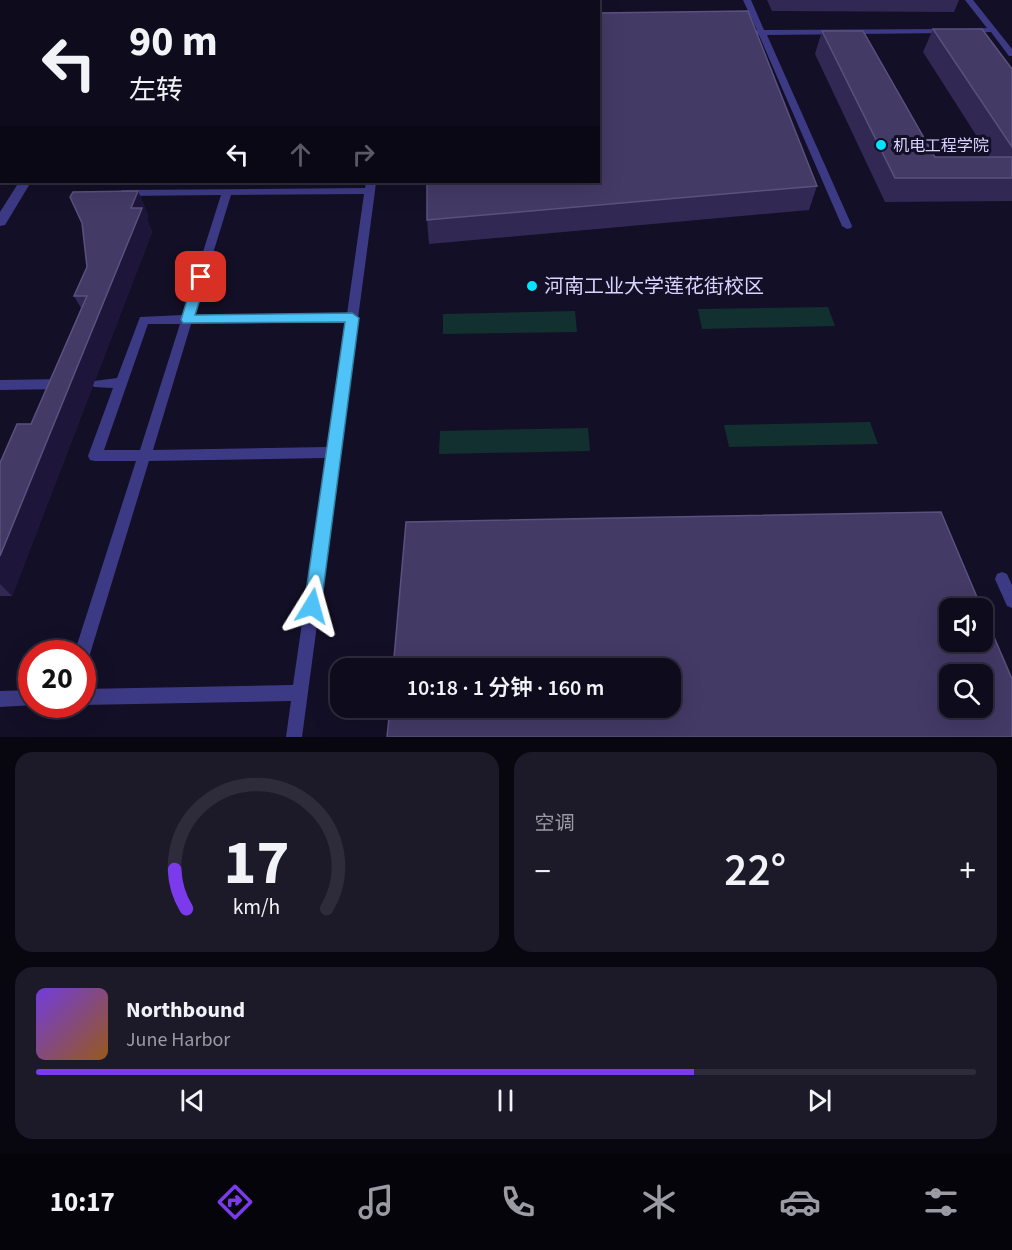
<!DOCTYPE html>
<html lang="zh">
<head>
<meta charset="utf-8">
<style>
	:root { --surface:#0e0b1c; --page:#1c1929; --text:#f1f3f6; --muted:#9b9ba3; --line:#2e2b3b; --accent:#7c3aed }
	body { margin:0; font-family:"Source Sans 3","Noto Sans SC",sans-serif; background:var(--page); color:var(--text); height:100vh; display:flex; flex-direction:column; font-size:22px; white-space:nowrap }
	* { box-sizing:border-box; margin:0 }
	p { font-size:20px; color:var(--muted) }
	.icon { flex:none; width:33px; height:33px; fill:none; stroke:currentColor; stroke-width:2; stroke-linecap:round; stroke-linejoin:round }
	.map { position:relative; height:737px; overflow:hidden }
	.sheet { display:flex; flex-direction:column; gap:15px; padding:15px; background:#08060f; flex:1 }
	.sheet>* { flex:none }
	.guide { position:absolute; left:0px; top:0px; width:600px; height:183px; box-shadow:0 6px 24px #0002,0 0 0 2px var(--line); background:#0e0b1c; color:var(--text); overflow:hidden }
	.buttons { position:absolute; left:939px; top:598px; display:grid; gap:12px }
	.buttons a { display:grid; place-items:center; width:54px; height:54px; border-radius:12px; background:var(--surface); box-shadow:0 6px 24px #0002,0 0 0 2px var(--line); font-size:30px }
	.speed { position:absolute; left:18px; top:640px; display:flex; gap:12px; font-size:30px; font-weight:700; text-align:center }
	.speed>* { display:grid; place-content:center; width:78px; height:78px; border-radius:50%; background:var(--surface); box-shadow:0 6px 24px #0002,0 0 0 2px var(--line); line-height:1 }
	.speed .limit { border:9px solid #d22; background:#fff; color:#111 }
	.pin { position:absolute; display:grid; place-items:center; width:51px; height:51px; color:#fff; margin:-26px; border-radius:12px; box-shadow:0 3px 9px #0006 }
	.me { position:absolute; width:66px; margin:-33px; rotate:8deg; stroke-linejoin:round; filter:drop-shadow(0 0 4px #0008) }
	.turn { display:flex; align-items:center; gap:21px; height:126px; padding:0 30px; font-size:27px }
	.turn .icon { width:78px; height:78px; stroke-width:2.5 }
	.turn b { display:block; font-size:42px; line-height:51px }
	.lanes { display:flex; align-items:center; height:57px; padding:0 30px; background:#0003; justify-content:center; gap:30px; direction:ltr }
	.lanes .off { opacity:.35 }
	.big { font-size:45px; font-weight:600; line-height:1.1 }
	.sheet .tile { flex:1; display:flex; flex-direction:column; justify-content:center; gap:9px; min-width:0; padding:0 21px; border-radius:18px; background:var(--page) }
	.sheet .dial { align-items:center; gap:0 }
	.dial svg { height:156px; overflow:visible; fill:none; stroke:var(--line); stroke-width:7; stroke-linecap:round; text-anchor:middle }
	.dial text { fill:var(--text); stroke:none }
	.song { display:flex; align-items:center; gap:18px }
	.cover { width:72px; height:72px; border-radius:9px; background:linear-gradient(135deg,hsl(260 70% 55%),hsl(30 70% 35%)) }
	.played { height:6px; border-radius:3px; background:linear-gradient(90deg,var(--accent) 70%,var(--line) 70%) }
	.keys { display:flex; justify-content:space-around; direction:ltr }
	.heat { display:flex; justify-content:space-between; align-items:center; font-size:33px; direction:ltr }
	.sheet .tiles { flex:1; display:grid; gap:15px; grid-template-columns:1fr 1fr }
	.tile:last-child { grid-column:span 2 }
	.trip { position:absolute; left:330px; top:658px; width:351px; height:60px; border-radius:18px; background:var(--surface); box-shadow:0 6px 24px #0002,0 0 0 2px var(--line); font-weight:600; line-height:60px; text-align:center }
	.dock { display:flex; height:96px; justify-content:space-around; align-items:center; background:#06040b; color:var(--muted) }
	.dock .icon { width:42px; height:42px }
	.dock .active { color:var(--accent) }
	.dock b { font-size:27px; color:var(--text) }
	.map>svg:first-child { display:block }
	.green { fill:#12302f }
	.lines { fill:none; stroke-linecap:round; stroke-linejoin:round }
	.service { fill:#3d3a85; fill-rule:evenodd }
	.minor { fill:#3d3a85; fill-rule:evenodd }
	.primary { fill:#c25bff; fill-rule:evenodd }
	.wall { fill:#312854 }
	.shaded-wall { fill:#1d163a }
	.building { fill:#433a66; stroke:#5a527e; stroke-width:1.5; fill-rule:evenodd }
	.route { fill:#4fc3f7; stroke:#337fa1; stroke-width:1.5 }
	.poi-dot { fill:#00e5ff; stroke:#130f26; stroke-width:2 }
	.labels { text-anchor:middle; stroke-width:6; stroke-linejoin:round; paint-order:stroke }
	.far-poi-label { font-size:16px; fill:#d9d4ff; stroke:#130f26; text-anchor:start }
	.poi-label { font-size:20px; fill:#d9d4ff; stroke:#130f26; text-anchor:start }
</style>
</head>
<body>
<div class="map">
<svg width="1012" height="737" viewBox="0 0 1012 737">
	<rect width="100%" height="100%" fill="#130f26"/>
	<g class="green">
		<polygon points="828,307 835,326 702,329 698,309"/>
		<polygon points="575,311 577,332 443,334 443,314"/>
		<polygon points="870,422 878,444 729,447 724,425"/>
		<polygon points="588,428 590,451 439,454 440,431"/>
	</g>
	<g class="lines">
		<g class="service">
			<rect x="392" y="0" width="8" height="2"/>
			<polygon points="743,0 751,0 764,30 947,29 951,31 947,33 767,35 852,226 851,228 847,229 842,226 759,35 742,35 738,33 742,31 757,30"/>
			<polygon points="965,0 973,0 1012,49 1012,56 1009,56 991,32 964,33 964,29 967,29 987,28"/>
			<path d="M366 182H376L375 191 302 737H286L291 701 82 705V689L293 685 326 458 149 461 90 654 87 659 82 661V654H74L136 461H95L90 460 88 456 113 388 94 387 92 384 94 381 117 378 140 317 183 315 221 195 122 196 117 193 122 190 365 188ZM364 194 347 314 194 315 231 195ZM346 322 328 447 153 450 191 324ZM148 324H180L140 450H104Z"/>
			<polygon points="64,379 68,381 70,384 68,387 64,389 0,390 0,380"/>
			<polygon points="1002,572 1007,574 1012,585 1012,608 1007,606 995,579 997,574"/>
			<polygon points="32,690 32,705 34,705 0,707 0,691"/>
		</g>
		<g class="minor">
			<polygon points="42,0 52,0 42,2"/>
			<polygon points="129,0 139,0 129,2"/>
			<polygon points="0,58 2,58 0,66"/>
			<polygon points="19,182 31,182 5,225 0,226 0,212"/>
		</g>
		<g class="primary">
			<polygon points="76,0 86,0 76,2"/>
			<polygon points="101,0 111,0 101,2"/>
			<polygon points="0,113 2,113 0,121"/>
			<polygon points="0,160 2,160 0,169"/>
		</g>
	</g>
	<g class="wall">
		<polygon points="767,0 959,0 954,12 772,11"/>
		<polygon points="933,29 1012,69 1012,201 885,202 815,54 822,31 935,157 990,157 923,52"/>
		<polygon points="817,186 809,210 429,244 427,220"/>
		<polygon points="138,191 148,215 147,219 152,232 12,596 0,596 0,463 31,424 81,308 74,296"/>
	</g>
	<polygon class="shaded-wall" points="138,191 148,215 147,219 152,232 12,596 0,584 0,556 131,208"/>
	<g class="building">
		<polygon points="748,11 817,186 427,220 427,182 598,182 598,13"/>
		<polygon points="933,29 982,29 1012,69 1012,147"/>
		<polygon points="822,31 863,31 935,157 1012,157 1012,178 895,178"/>
		<polygon points="138,191 131,208 142,208 0,556 0,463 17,424 31,424 87,296 74,296 87,267 82,223 70,197 73,192"/>
		<path d="M941 512 982 609H950V642H982V609L1012 679V737H387L390 708H670V669H393L406 522ZM950 675H982V708H950Z"/>
	</g>
	<polygon class="route" points="201,273 207,277 195,315 352,313 359,318 321,606 318,611 312,614 306,611 304,606 345,322 183,323 181,320 194,277"/>
	<g class="poi-dot">
		<circle cx="881" cy="145" r="6"/>
		<circle cx="532" cy="286" r="6"/>
	</g>
	<g class="labels">
		<g class="far-poi-label">
			<text x="893" y="151">机电工程学院</text>
		</g>
		<g class="poi-label">
			<text x="544" y="293">河南工业大学莲花街校区</text>
		</g>
	</g>
</svg>
<div class="buttons">
<a><svg class="icon" aria-label="sound" viewBox="0 0 24 24"><path d="M4 9h4l5-4v14l-5-4H4zM17 9q2 3 0 6"/></svg></a>
<a><svg class="icon" aria-label="search" viewBox="0 0 24 24"><circle cx="10" cy="10" r="6"/><path d="M15 15l6 6"/></svg></a>
</div>
<div class="speed"><div class="limit">20</div></div>
<div class="pin" style="left:201px;top:277px;background:#d93025"><svg class="icon" aria-label="arrive" viewBox="0 0 24 24"><path d="M6 21V4h12l-3 4 3 4H6"/></svg></div>
<svg class="me" style="left:312px;top:606px" viewBox="-20 -20 40 40"><path d="M0-17L14 15 0 8-14 15z" fill="#4fc3f7" stroke="#fff" stroke-width="4"/></svg>
<div class="trip">10:18 · 1 分钟 · 160 m</div>
<div class="guide">
<div class="turn"><svg class="icon" aria-label="left" viewBox="0 0 24 24"><path d="M17 20v-9H6M10 6l-5 5 5 5"/></svg><div><b>90 m</b>左转</div></div>
<div class="lanes"><svg class="icon" aria-label="left" viewBox="0 0 24 24"><path d="M17 20v-9H6M10 6l-5 5 5 5"/></svg><svg class="icon off" aria-label="ahead" viewBox="0 0 24 24"><path d="M12 20V5M6 11l6-6 6 6"/></svg><svg class="icon off" aria-label="right" viewBox="0 0 24 24"><path d="M7 20v-9h11M14 6l5 5-5 5"/></svg></div>
</div>
</div>
<section class="sheet">
<div class="tiles">
<div class="tile dial"><svg viewBox="0 0 100 80">
<path d="M14 69A42 42 0 1 1 86 69"/>
<path d="M14 69A42 42 0 0 1 8 49" stroke="#7c3aed"/>
<text x="50" y="56" font-size="32" font-weight="700">17</text>
<text x="50" y="72" font-size="11">km/h</text>
</svg></div>
<div class="tile"><p>空调</p>
<div class="heat"><a>−</a><b class="big">22°</b><a>+</a></div>
</div>
<div class="tile">
<div class="song"><i class="cover"></i><div><b>Northbound</b><p>June Harbor</p></div></div>
<div class="played"></div>
<div class="keys"><svg class="icon" aria-label="previous" viewBox="0 0 24 24"><path d="M18 5L8 12l10 7zM5 5v14"/></svg><svg class="icon" aria-label="pause" viewBox="0 0 24 24"><path d="M8 5v14M16 5v14"/></svg><svg class="icon" aria-label="next" viewBox="0 0 24 24"><path d="M6 5l10 7-10 7zM19 5v14"/></svg></div>
</div>
</div>
</section>
<nav class="dock">
<b>10:17</b>
<svg class="icon active" aria-label="directions" viewBox="0 0 24 24"><path d="M12 3l9 9-9 9-9-9zM9 14v-3h6M13 9l2 2-2 2"/></svg>
<svg class="icon" aria-label="music" viewBox="0 0 24 24"><path d="M9 18V5l10-2v13"/><circle cx="6" cy="18" r="3"/><circle cx="16" cy="16" r="3"/></svg>
<svg class="icon" aria-label="phone" viewBox="0 0 24 24"><path d="M5 4h4l2 5-3 2q2 4 5 5l2-3 5 2v4C11 20 4 13 5 4z"/></svg>
<svg class="icon" aria-label="climate" viewBox="0 0 24 24"><path d="M12 3v18M4 7l16 10M4 17L20 7"/></svg>
<svg class="icon" aria-label="car" viewBox="0 0 24 24"><path d="M5 17H2v-5l4-1 3-4h7l3 4 3 1v5h-3M9 17h6M6 11h13"/><circle cx="7" cy="17" r="2"/><circle cx="17" cy="17" r="2"/></svg>
<svg class="icon" aria-label="filters" viewBox="0 0 24 24"><path d="M4 7h16M4 17h16"/><circle cx="9" cy="7" r="2"/><circle cx="15" cy="17" r="2"/></svg>
</nav>
</body>
</html>
